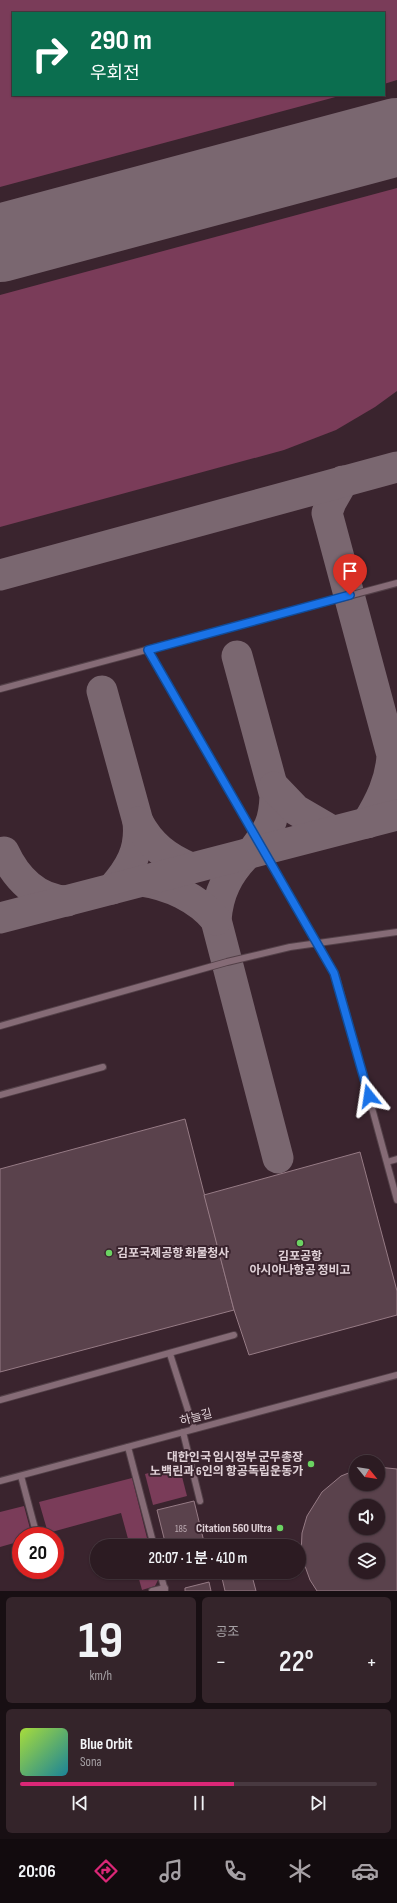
<!DOCTYPE html>
<html lang="ko">
<head>
<meta charset="utf-8">
<style>
	:root { --surface:#2c1b22; --page:#34242a; --text:#f1f3f6; --muted:#a6a1a5; --line:#483940; --accent:#db2777 }
	body { margin:0; font-family:"Sofia Sans Condensed","Noto Sans KR",sans-serif; background:var(--page); color:var(--text); height:100vh; display:flex; flex-direction:column; font-size:15px; white-space:nowrap }
	* { box-sizing:border-box; margin:0 }
	p { font-size:13px; color:var(--muted) }
	.icon { flex:none; width:22px; height:22px; fill:none; stroke:currentColor; stroke-width:2; stroke-linecap:round; stroke-linejoin:round }
	.map { position:relative; height:1591px; overflow:hidden }
	.panel { display:flex; flex-direction:column; gap:6px; padding:6px; background:#180f13; flex:1 }
	.panel>* { flex:none }
	.banner { position:absolute; left:12px; top:12px; width:373px; height:84px; border-radius:0px; box-shadow:0 1px 3px #0004,0 0 0 1px var(--line); background:#0b6e4f; color:#fff; overflow:hidden }
	.needle { width:26px; rotate:120deg }
	.fabs { position:absolute; left:349px; top:1455px; display:grid; gap:8px }
	.fabs a { display:grid; place-items:center; width:36px; height:36px; border-radius:50%; background:var(--surface); box-shadow:0 1px 3px #0004,0 0 0 1px var(--line); font-size:20px }
	.speed { position:absolute; left:12px; top:1527px; display:flex; gap:8px; font-size:20px; font-weight:700; text-align:center }
	.speed>* { display:grid; place-content:center; width:52px; height:52px; border-radius:50%; background:var(--surface); box-shadow:0 1px 3px #0004,0 0 0 1px var(--line); line-height:1 }
	.speed .limit { border:6px solid #d22; background:#fff; color:#111 }
	.pin { position:absolute; display:grid; place-items:center; width:34px; height:34px; color:#fff; margin:-41px -17px; border-radius:50% 50% 50% 0; rotate:-45deg; box-shadow:0 0 4px #0007 }
	.pin .icon { rotate:45deg }
	.me { position:absolute; width:44px; margin:-22px; rotate:345deg; stroke-linejoin:round; filter:drop-shadow(0 0 3px #0008) }
	.turn { display:flex; align-items:center; gap:14px; height:84px; padding:0 12px; font-size:18px }
	.turn .icon { width:52px; height:52px; stroke-width:2.5 }
	.turn b { display:block; font-size:28px; line-height:34px }
	.big { font-size:30px; font-weight:600; line-height:1.1 }
	.panel .tile { flex:1; display:flex; flex-direction:column; justify-content:center; gap:6px; min-width:0; padding:0 14px; border-radius:6px; background:var(--page) }
	.panel .dial { align-items:center; gap:0 }
	.dial b { font-size:52px; line-height:1 }
	.song { display:flex; align-items:center; gap:12px }
	.cover { width:48px; height:48px; border-radius:6px; background:linear-gradient(135deg,hsl(80 70% 55%),hsl(190 70% 35%)) }
	.played { height:4px; border-radius:2px; background:linear-gradient(90deg,var(--accent) 60%,var(--line) 60%) }
	.keys { display:flex; justify-content:space-around; direction:ltr }
	.heat { display:flex; justify-content:space-between; align-items:center; font-size:22px; direction:ltr }
	.panel .tiles { flex:1; display:grid; gap:6px; grid-template-columns:1fr 1fr }
	.tile:last-child { grid-column:span 2 }
	.trip { position:absolute; left:90px; top:1539px; width:216px; height:40px; border-radius:20px; background:var(--surface); box-shadow:0 1px 3px #0004,0 0 0 1px var(--line); font-weight:600; line-height:40px; text-align:center }
	.tab-bar { display:flex; height:64px; justify-content:space-around; align-items:center; background:#120b0e; color:var(--muted) }
	.tab-bar .icon { width:28px; height:28px }
	.tab-bar .selected { color:var(--accent) }
	.tab-bar b { font-size:18px; color:var(--text) }
	.map>svg:first-child { display:block }
	.green { fill:#7a3c59 }
	.lines { fill:none; stroke-linecap:round; stroke-linejoin:round }
	.taxiway { stroke:#7a6770; stroke-width:31 }
	.runway { stroke:#7a6770; stroke-width:78 }
	.building { fill:#5a424c; stroke:#967b85; fill-rule:evenodd }
	.service-casing { stroke:#534048; stroke-width:8 }
	.service { stroke:#856b76; stroke-width:6 }
	.route-casing { stroke:#114b97; stroke-width:10 }
	.route { stroke:#1a73e8; stroke-width:7 }
	.poi-dot { fill:#6bd362; stroke:#3a242e; stroke-width:1.5 }
	.labels { text-anchor:middle; stroke-width:4; stroke-linejoin:round; paint-order:stroke }
	.number-label { font-size:10px; fill:#beadb4 }
	.poi-label { font-size:12px; font-weight:bold; fill:#e0d1d7; stroke:#3a242e; text-anchor:end }
	.street-label { font-size:12px; fill:#e0d1d7; stroke:#3a242e }
</style>
</head>
<body>
<div class="map">
<svg width="397" height="1591" viewBox="0 0 397 1591">
	<rect width="100%" height="100%" fill="#3a242e"/>
	<g class="green">
		<polygon points="0,0 397,0 397,80 384,84 384,13 13,13 13,95 343,95 0,187"/>
		<polygon points="397,188 397,391 375,407 336,430 284,450 0,527 0,295"/>
		<polygon points="179,1465 187,1496 153,1505 145,1474"/>
		<polygon points="132,1478 149,1546 130,1546 121,1513 48,1533 39,1502"/>
		<polygon points="24,1506 32,1536 21,1536 21,1541 0,1547 0,1512"/>
		<polygon points="137,1572 156,1572 158,1580 155,1586 142,1590"/>
	</g>
	<g class="lines">
		<g class="taxiway">
			<path d="M343 481 331 502 327 513 392 755C391 780 380 802 367 823"/>
			<polyline points="0,575 397,467"/>
			<path d="M237 656 275 796C274 824 268 831 252 852"/>
			<path d="M102 691 138 822C141 850 130 869 112 889"/>
			<polyline points="274,787 296,810 332,831"/>
			<path d="M138 822C150 845 167 858 191 868"/>
			<path d="M4 852C16 878 37 900 67 901"/>
			<path d="M247 854C228 873 218 893 216 920L278 1158"/>
			<path d="M141 881C169 885 198 898 216 920"/>
			<polyline points="0,918 397,815"/>
		</g>
		<polyline class="runway" points="0,243 397,137"/>
	</g>
	<g class="building">
		<polygon points="185,1119 234,1310 0,1372 0,1169"/>
		<polygon points="360,1152 397,1291 397,1315 249,1355 234,1310 204,1195"/>
		<path d="M378 1467 397 1469V1591H317L310 1580 301 1555 302 1533 307 1516 322 1492 341 1476 356 1470V1484H378ZM356 1506H378V1528H356ZM356 1550H378V1572H356Z"/>
		<polygon points="194,1501 205,1546 166,1546 157,1510"/>
		<polygon points="172,1572 195,1572 173,1577"/>
		<polygon points="247,1572 251,1572 256,1591 225,1591 222,1578"/>
		<polygon points="209,1582 211,1591 185,1591 185,1588"/>
	</g>
	<g class="lines">
		<defs>
			<g id="service">
				<polyline points="148,650 336,976 397,1200"/>
				<polyline points="0,689 397,583"/>
				<polyline points="0,1026 227,962 290,947 397,932"/>
				<polyline points="0,1095 103,1067"/>
				<polyline points="387,1162 397,1159"/>
				<polyline points="170,1354 194,1429"/>
				<polyline points="0,1400 234,1335"/>
				<polyline points="183,1432 200,1501"/>
				<polyline points="128,1447 154,1546"/>
				<polyline points="21,1476 37,1536"/>
				<polyline points="0,1481 397,1375"/>
				<polyline points="160,1572 165,1591"/>
				<polyline points="152,1591 165,1588"/>
			</g>
		</defs>
		<use href="#service" class="service-casing"/>
		<use href="#service" class="service"/>
	</g>
	<g class="lines">
		<defs>
			<polyline id="route" points="350,595 148,650 334,973 369,1096"/>
		</defs>
		<use href="#route" class="route-casing"/>
		<use href="#route" class="route"/>
	</g>
	<g class="poi-dot">
		<circle cx="300" cy="1243" r="4"/>
		<circle cx="109" cy="1253" r="4"/>
		<circle cx="311" cy="1464" r="4"/>
		<circle cx="280" cy="1528" r="4"/>
	</g>
	<g class="labels">
		<g class="number-label">
			<text x="181" y="1532">185</text>
		</g>
		<g class="poi-label">
			<text x="117" y="1257" text-anchor="start">김포국제공항 화물청사</text>
			<text x="300" y="1260" text-anchor="middle">김포공항<tspan x="300" dy="14">아시아나항공 정비고</tspan></text>
			<text x="303" y="1461">대한인국 임시정부 군무총장<tspan x="303" dy="14">노백린과 6인의 항공독립운동가</tspan></text>
			<text x="272" y="1532">Citation 560 Ultra</text>
		</g>
		<g class="street-label">
			<text transform="translate(196 1417) rotate(-15)" y="4">하늘길</text>
		</g>
	</g>
</svg>
<div class="fabs">
<a><svg class="needle" viewBox="-14 -14 28 28"><path d="M0-13l5 13h-10z" fill="#e53935"/><path d="M0 13l5-13h-10z" fill="#a6a1a5"/></svg></a>
<a><svg class="icon" aria-label="sound" viewBox="0 0 24 24"><path d="M4 9h4l5-4v14l-5-4H4zM17 9q2 3 0 6"/></svg></a>
<a><svg class="icon" aria-label="layers" viewBox="0 0 24 24"><path d="M12 4l9 5-9 5-9-5zM3 14l9 5 9-5"/></svg></a>
</div>
<div class="speed"><div class="limit">20</div></div>
<div class="pin" style="left:350px;top:595px;background:#d93025"><svg class="icon" aria-label="arrive" viewBox="0 0 24 24"><path d="M6 21V4h12l-3 4 3 4H6"/></svg></div>
<svg class="me" style="left:369px;top:1096px" viewBox="-20 -20 40 40"><path d="M0-17L14 15 0 8-14 15z" fill="#1a73e8" stroke="#fff" stroke-width="4"/></svg>
<div class="trip">20:07 · 1 분 · 410 m</div>
<div class="banner">
<div class="turn"><svg class="icon" aria-label="right" viewBox="0 0 24 24"><path d="M7 20v-9h11M14 6l5 5-5 5"/></svg><div><b>290 m</b>우회전</div></div>
</div>
</div>
<section class="panel">
<div class="tiles">
<div class="tile dial"><b>19</b><p>km/h</p></div>
<div class="tile"><p>공조</p>
<div class="heat"><a>−</a><b class="big">22°</b><a>+</a></div>
</div>
<div class="tile">
<div class="song"><i class="cover"></i><div><b>Blue Orbit</b><p>Sona</p></div></div>
<div class="played"></div>
<div class="keys"><svg class="icon" aria-label="previous" viewBox="0 0 24 24"><path d="M18 5L8 12l10 7zM5 5v14"/></svg><svg class="icon" aria-label="pause" viewBox="0 0 24 24"><path d="M8 5v14M16 5v14"/></svg><svg class="icon" aria-label="next" viewBox="0 0 24 24"><path d="M6 5l10 7-10 7zM19 5v14"/></svg></div>
</div>
</div>
</section>
<nav class="tab-bar">
<b>20:06</b>
<svg class="icon selected" aria-label="directions" viewBox="0 0 24 24"><path d="M12 3l9 9-9 9-9-9zM9 14v-3h6M13 9l2 2-2 2"/></svg>
<svg class="icon" aria-label="music" viewBox="0 0 24 24"><path d="M9 18V5l10-2v13"/><circle cx="6" cy="18" r="3"/><circle cx="16" cy="16" r="3"/></svg>
<svg class="icon" aria-label="phone" viewBox="0 0 24 24"><path d="M5 4h4l2 5-3 2q2 4 5 5l2-3 5 2v4C11 20 4 13 5 4z"/></svg>
<svg class="icon" aria-label="climate" viewBox="0 0 24 24"><path d="M12 3v18M4 7l16 10M4 17L20 7"/></svg>
<svg class="icon" aria-label="car" viewBox="0 0 24 24"><path d="M5 17H2v-5l4-1 3-4h7l3 4 3 1v5h-3M9 17h6M6 11h13"/><circle cx="7" cy="17" r="2"/><circle cx="17" cy="17" r="2"/></svg>
</nav>
</body>
</html>
